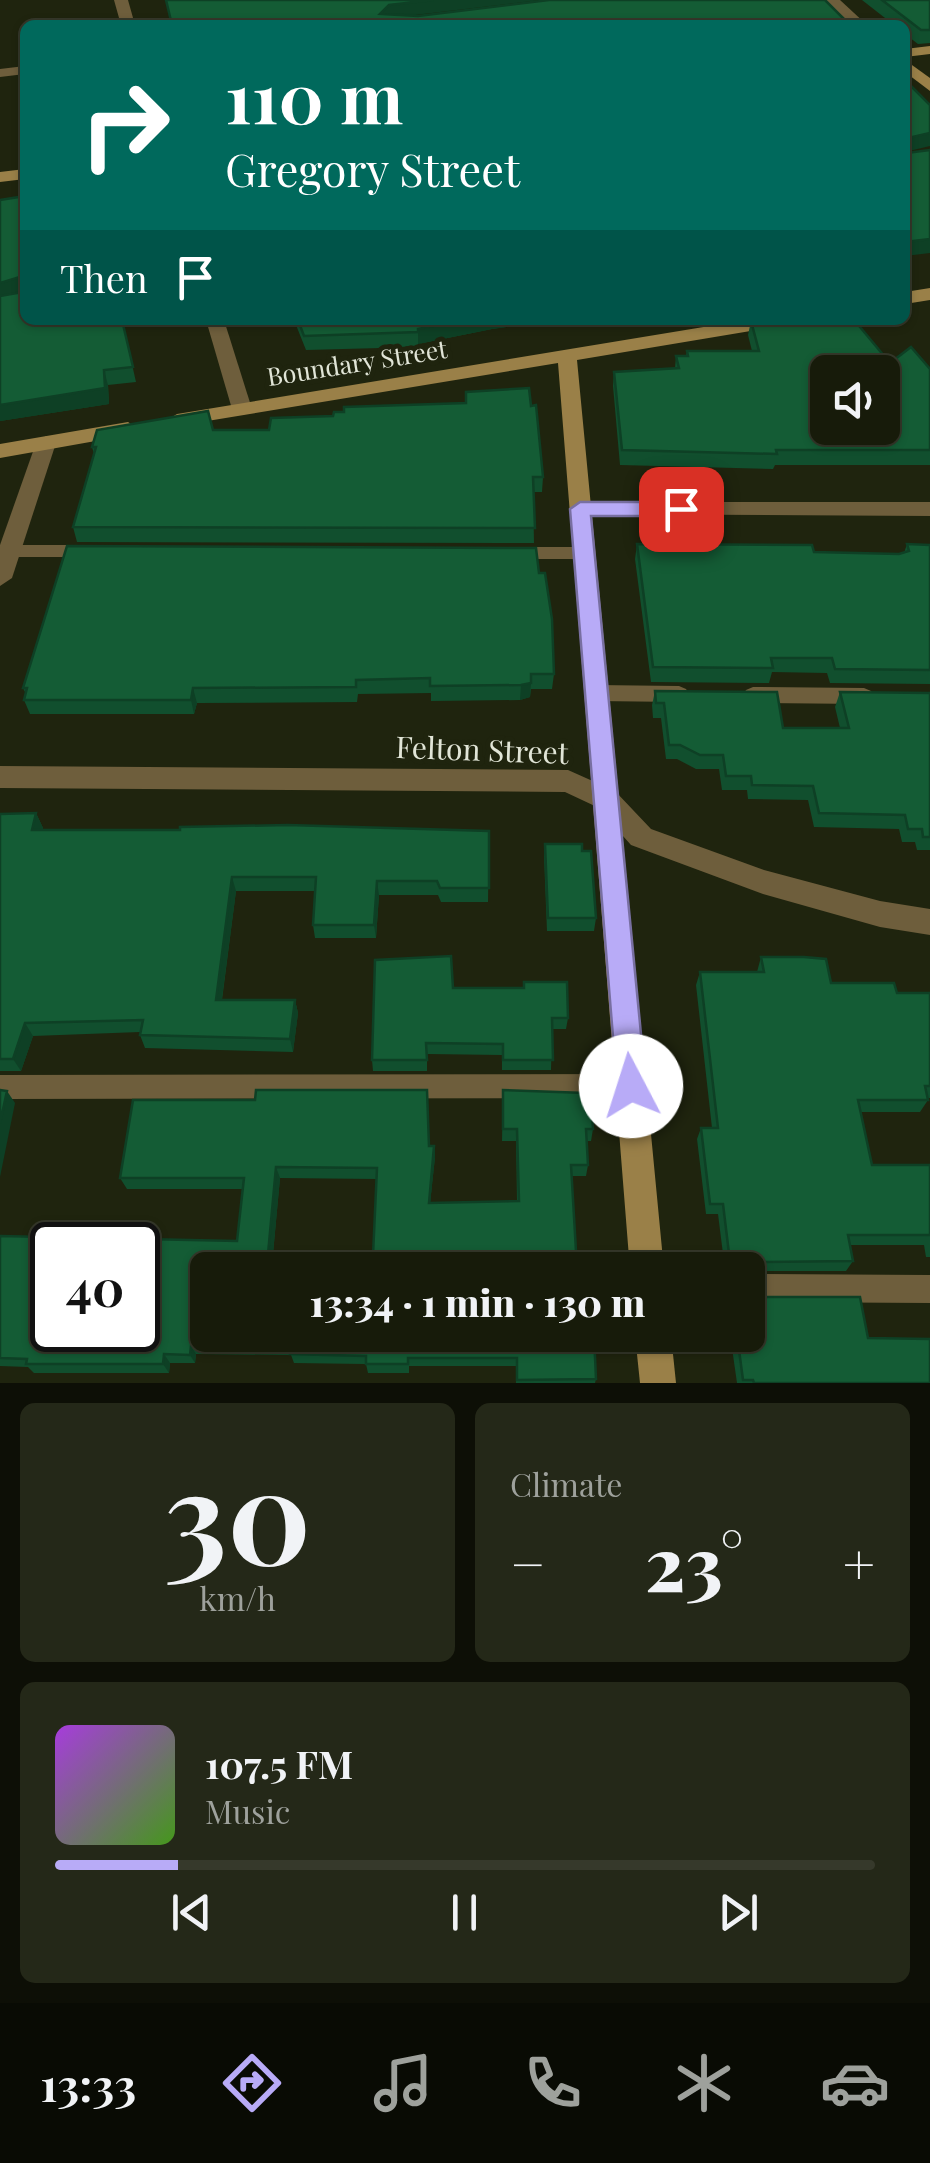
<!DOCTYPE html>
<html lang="en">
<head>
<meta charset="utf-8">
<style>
	:root { --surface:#171b0a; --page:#242818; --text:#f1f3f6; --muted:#9ea19c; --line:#36392b; --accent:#b8abf7 }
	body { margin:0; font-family:"Playfair Display",serif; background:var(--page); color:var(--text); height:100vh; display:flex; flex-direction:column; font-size:38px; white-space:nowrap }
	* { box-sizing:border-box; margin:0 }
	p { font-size:32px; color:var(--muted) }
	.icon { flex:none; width:55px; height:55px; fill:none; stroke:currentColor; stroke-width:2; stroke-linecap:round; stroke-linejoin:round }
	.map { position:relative; height:1383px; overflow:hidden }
	.drawer { display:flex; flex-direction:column; gap:20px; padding:20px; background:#0d0f06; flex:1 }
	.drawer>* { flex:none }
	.hud { position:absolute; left:20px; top:20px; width:890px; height:305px; border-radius:15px; box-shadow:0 2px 8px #0004,0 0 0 2px var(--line); background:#00695c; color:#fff; overflow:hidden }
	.controls { position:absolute; left:810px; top:355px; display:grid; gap:20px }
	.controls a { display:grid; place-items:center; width:90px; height:90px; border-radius:15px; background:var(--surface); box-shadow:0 2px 8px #0004,0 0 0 2px var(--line); font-size:50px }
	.speed { position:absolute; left:30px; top:1222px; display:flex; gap:20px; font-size:50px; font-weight:700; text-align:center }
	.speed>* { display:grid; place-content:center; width:130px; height:130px; border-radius:50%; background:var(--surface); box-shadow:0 2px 8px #0004,0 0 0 2px var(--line); line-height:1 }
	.speed .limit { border:5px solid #111; border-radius:15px; background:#fff; color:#111 }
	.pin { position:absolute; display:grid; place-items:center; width:85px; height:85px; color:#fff; margin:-42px; border-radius:20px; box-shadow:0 5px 15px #0006 }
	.me { position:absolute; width:110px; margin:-55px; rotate:355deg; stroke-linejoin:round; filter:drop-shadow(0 0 8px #0008) }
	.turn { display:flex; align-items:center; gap:35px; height:210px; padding:0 40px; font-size:45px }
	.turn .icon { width:130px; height:130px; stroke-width:2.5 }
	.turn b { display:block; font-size:70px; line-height:85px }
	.then { display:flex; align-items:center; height:95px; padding:0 40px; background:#0003; gap:20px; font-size:38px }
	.big { font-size:75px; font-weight:800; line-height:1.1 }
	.drawer .card { flex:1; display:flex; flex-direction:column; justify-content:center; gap:15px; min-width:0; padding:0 35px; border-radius:15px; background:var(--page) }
	.drawer .dial { align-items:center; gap:0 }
	.dial b { font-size:130px; line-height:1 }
	.song { display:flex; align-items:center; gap:30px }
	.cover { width:120px; height:120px; border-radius:15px; background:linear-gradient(135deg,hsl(280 70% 55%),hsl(100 70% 35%)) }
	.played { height:10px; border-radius:5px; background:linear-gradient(90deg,var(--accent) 15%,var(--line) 15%) }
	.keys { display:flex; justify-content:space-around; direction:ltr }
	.heat { display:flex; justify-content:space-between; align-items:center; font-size:55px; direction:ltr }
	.drawer .tiles { flex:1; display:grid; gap:20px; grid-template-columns:1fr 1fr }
	.card:last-child { grid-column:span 2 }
	.trip { position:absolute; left:190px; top:1252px; width:575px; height:100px; border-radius:15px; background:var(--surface); box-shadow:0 2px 8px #0004,0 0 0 2px var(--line); font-weight:800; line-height:100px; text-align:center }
	.tab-bar { display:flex; height:160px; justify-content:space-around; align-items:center; background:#090b04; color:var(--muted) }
	.tab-bar .icon { width:70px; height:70px }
	.tab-bar .current { color:var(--accent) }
	.tab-bar b { font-size:45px; color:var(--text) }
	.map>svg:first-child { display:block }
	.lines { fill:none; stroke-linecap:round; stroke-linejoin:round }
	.lane { fill:#6e5e3c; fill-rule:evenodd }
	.street { fill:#6e5e3c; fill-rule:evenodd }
	.secondary { fill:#9a8048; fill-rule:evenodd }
	.wall { fill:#114f2e; fill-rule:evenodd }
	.shaded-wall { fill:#0e4025 }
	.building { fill:#145c35; stroke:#0e4025; stroke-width:2.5; fill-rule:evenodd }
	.route { fill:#b8abf7; stroke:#786fa1; stroke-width:2.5 }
	.labels { text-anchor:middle; stroke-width:10; stroke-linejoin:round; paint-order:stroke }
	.far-street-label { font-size:25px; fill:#e1e5d7; stroke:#1f240e }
	.street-label { font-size:30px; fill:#e1e5d7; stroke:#1f240e }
</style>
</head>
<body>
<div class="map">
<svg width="930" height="1383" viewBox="0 0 930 1383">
	<rect width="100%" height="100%" fill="#1f240e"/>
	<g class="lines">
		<g class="lane">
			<polygon points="25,66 25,74 0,77 0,69"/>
			<polygon points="0,545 93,545 102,551 93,557 0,557"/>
			<polygon points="512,547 584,547 593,553 584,559 512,559 503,553"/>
			<polygon points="596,685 679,686 686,689 689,694 686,699 679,702 596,701 589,698 586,693 589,688"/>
			<polygon points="753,687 864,688 871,691 874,696 871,701 864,704 753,703 746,700 743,695 746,690"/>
			<polygon points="631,1074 640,1077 644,1086 640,1095 631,1098 0,1099 0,1075"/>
			<polygon points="748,1274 930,1275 930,1303 748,1302"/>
		</g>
		<g class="street">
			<polygon points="114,0 128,0 135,25 121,25"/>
			<polygon points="825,0 840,0 867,25 852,25"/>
			<polygon points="206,320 224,320 252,409 249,413 242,415 232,409"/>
			<polygon points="46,436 56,443 12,578 0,586 0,545 36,443"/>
			<polygon points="580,502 930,502 930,516 572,514 569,509 572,504"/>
			<polygon points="0,766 568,770 615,791 651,829 764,870 880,901 930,909 930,935 880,927 763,894 631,845 597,807 565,792 0,788"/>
		</g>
		<g class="secondary">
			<polygon points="930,46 930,54 905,57 905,49"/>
			<polygon points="905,60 930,78 930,91 905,72"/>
			<polygon points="25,169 25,179 0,182 0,172"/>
			<polygon points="930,288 930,300 905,304 905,292"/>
			<polygon points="746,320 790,320 781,326 577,360 664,1270 630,1270 558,363 177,426 167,420 177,414"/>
			<polygon points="128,422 138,429 135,434 0,458 0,444"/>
			<polygon points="635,1335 671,1335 676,1383 640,1383"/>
		</g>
	</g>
	<g class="wall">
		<polygon points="862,0 930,0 930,43 918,44 905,34 905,25 894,25"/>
		<polygon points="0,200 122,320 136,382 108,385 109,404 0,421"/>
		<polygon points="294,320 558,320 492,329 418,344 418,347 306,350"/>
		<polygon points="751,321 890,363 930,369 930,465 775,465 773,469 620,465 613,386 614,372 675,368 676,356 686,356 687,351 752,351 748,335"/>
		<polygon points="531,406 543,477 542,492 533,492 534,543 77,542 73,527 94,454 92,447 213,430 269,430 333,416"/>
		<polygon points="637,544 814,552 899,554 904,553 907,544 930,545 930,684 830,683 827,673 772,672 769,683 651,682 635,559"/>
		<polygon points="539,573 554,674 552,689 531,689 530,697 520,700 431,701 431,693 358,694 357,702 197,703 194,714 30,714 24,700 26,694 23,688"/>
		<polygon points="655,691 783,728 840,728 835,707 840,692 930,693 930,850 917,850 915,842 902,842 899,829 814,827 808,800 748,799 747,790 722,790 719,769 696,769 677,759 666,759 661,718 653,718 652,705"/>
		<polygon points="36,813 43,828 42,830 489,831 488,902 441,902 438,895 379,895 376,938 315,938 313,925 315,891 236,891 222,1000 295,1000 298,1013 293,1052 145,1048 140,1035 140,1032 33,1036 21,1071 0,1071 0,814"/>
		<polygon points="545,844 596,918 594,931 547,931 544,857"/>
		<polygon points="761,957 831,983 897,993 930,993 930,1098 928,1098 928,1100 920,1112 861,1112 872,1165 930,1165 930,1257 926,1257 924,1245 850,1245 853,1261 846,1271 751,1271 750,1293 754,1297 868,1338 930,1383 737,1383 731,1341 720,1341 720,1335 748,1335 748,1270 725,1270 718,1214 706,1214 697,1139 701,1128 712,1128 696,985 700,972 757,972"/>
		<polygon points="453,988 568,1018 566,1029 552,1029 551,1070 502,1070 502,1055 427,1054 427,1071 373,1071 372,1060"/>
		<path d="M503 1090 593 1129 591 1141H587L588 1165 586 1176H572L576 1251 587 1270 594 1335 596 1379 595 1383H516V1366H409V1373H368L366 1364 294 1363 291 1355 196 1354 195 1363H170L169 1373H34L28 1367 0 1366V1236L237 1241 242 1189H127L120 1178 429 1146H434L435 1157 430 1203 517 1201 516 1141H502ZM280 1178 376 1179 373 1255 273 1254Z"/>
	</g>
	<g class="shaded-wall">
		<polygon points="433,0 541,0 390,18 380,14 389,5"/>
		<polygon points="930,133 930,146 905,152 908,138"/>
		<polygon points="930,239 930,253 905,256 905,242"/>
		<polygon points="20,277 24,292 0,299 0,283"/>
		<polygon points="462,320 558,320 492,329 418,344 418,329"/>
		<polygon points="104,370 108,385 109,404 0,421 0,405"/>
		<polygon points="531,683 530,697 520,700 521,685"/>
		<polygon points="193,688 197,703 194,714 191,700"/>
		<polygon points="36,813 43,828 39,844 32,830"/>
		<polygon points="232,877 236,891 220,1013 216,1000"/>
		<polygon points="377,881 379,895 376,938 374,925"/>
		<polygon points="295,1000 298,1013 293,1052 290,1039"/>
		<polygon points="25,1023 33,1036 21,1071 13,1059"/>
		<polygon points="7,1091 15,1103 0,1177 0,1123"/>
		<polygon points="434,1146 435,1157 429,1214 429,1203"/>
		<polygon points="276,1167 280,1178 272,1264 268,1254"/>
		<polygon points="191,1346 196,1354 195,1363 190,1355"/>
		<polygon points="164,1354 170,1363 169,1373 163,1364"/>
	</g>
	<g class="building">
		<polygon points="166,0 433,0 389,5 380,14 418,16 549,0 825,0 850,25 172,25"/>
		<polygon points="882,0 930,0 930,30 921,30"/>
		<polygon points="905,80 930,105 930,133 908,138 906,153 930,150 930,239 905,242"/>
		<polygon points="25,196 25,320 122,320 133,367 104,370 105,388 0,405 0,296 23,292 24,281 20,277 0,283 0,200"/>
		<polygon points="298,320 462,320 418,329 418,332 304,336"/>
		<path d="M751 321H855L890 363 911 347 930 369V450H776L777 454 622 450 614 372 679 368 676 356H688L687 351H759ZM828 372H882V428H828Z"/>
		<polygon points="529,388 531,406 536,405 543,477 533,477 535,528 73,527 96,447 92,447 97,430 208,411 213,430 269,430 271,418 333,416 334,412 344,412 344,407 466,403 466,392"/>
		<polygon points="637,544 812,545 814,552 899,554 909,551 907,544 930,545 930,670 835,669 832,658 771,658 773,668 653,667"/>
		<polygon points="67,546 536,548 539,573 545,573 552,619 554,674 531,674 531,683 521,685 430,686 430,678 356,680 356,687 193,688 191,700 24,700 27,688 23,688"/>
		<polygon points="655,691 777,692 783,728 849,728 840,692 930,693 930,837 923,837 922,829 908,829 905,815 819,813 813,786 752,785 751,776 726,776 723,755 700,755 680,745 669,745 664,703 656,703"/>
		<polygon points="36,813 32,830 180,830 180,827 288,825 489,831 489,888 440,888 437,881 377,881 374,925 313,925 316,877 232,877 216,1000 295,1000 290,1039 140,1035 143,1020 25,1023 13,1059 0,1059 0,814"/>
		<polygon points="545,844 582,844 582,851 591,851 596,918 548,918"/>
		<polygon points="451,956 453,988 524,988 524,982 567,982 568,1018 552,1018 553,1060 503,1060 503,1044 426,1043 427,1060 372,1060 375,960"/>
		<polygon points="761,957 804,957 826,959 831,983 894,983 897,993 930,993 930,1086 925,1086 928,1100 858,1100 872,1165 930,1165 930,1235 848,1235 853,1261 751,1262 750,1293 754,1297 860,1297 868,1338 930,1339 930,1383 754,1383 753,1380 743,1380 737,1335 748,1335 748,1270 731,1270 723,1204 710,1204 701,1128 718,1128 700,972 764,972"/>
		<polygon points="0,1090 7,1091 0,1123"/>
		<path d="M256 1090H427L429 1146H434L429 1203 519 1201 517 1129H503V1090L585 1093V1098H591L593 1129H586L588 1165H571L576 1251 586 1252 587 1270H208V1335H594L596 1379 517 1380V1358H408V1364H366V1356L290 1354 292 1347 191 1346 190 1355 164 1354 163 1364H26L27 1359 0 1358V1236L237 1241 244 1178H120L133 1100H255ZM276 1167 377 1168 373 1255 268 1254ZM52 1245H138V1330H52Z"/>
	</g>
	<polygon class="route" points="580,502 681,502 691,509 681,516 591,516 646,1086 641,1096 631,1100 621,1096 617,1086 570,509"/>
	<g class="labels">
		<g class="far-street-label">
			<text transform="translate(357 363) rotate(-9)" y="9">Boundary Street</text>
		</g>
		<g class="street-label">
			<text transform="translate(482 751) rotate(2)" y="10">Felton Street</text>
		</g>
	</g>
</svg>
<div class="controls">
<a><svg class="icon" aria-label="sound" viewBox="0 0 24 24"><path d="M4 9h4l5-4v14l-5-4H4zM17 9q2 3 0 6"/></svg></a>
</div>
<div class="speed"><div class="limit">40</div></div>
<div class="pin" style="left:681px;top:509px;background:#d93025"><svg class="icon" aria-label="arrive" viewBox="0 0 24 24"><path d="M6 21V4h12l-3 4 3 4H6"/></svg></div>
<svg class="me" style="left:631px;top:1086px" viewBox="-20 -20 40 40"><circle r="19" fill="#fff"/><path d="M0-13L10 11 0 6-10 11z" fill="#b8abf7"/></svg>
<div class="trip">13:34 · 1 min · 130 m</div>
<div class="hud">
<div class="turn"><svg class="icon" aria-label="right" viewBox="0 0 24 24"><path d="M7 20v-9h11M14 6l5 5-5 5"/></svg><div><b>110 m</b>Gregory Street</div></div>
<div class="then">Then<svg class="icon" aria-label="arrive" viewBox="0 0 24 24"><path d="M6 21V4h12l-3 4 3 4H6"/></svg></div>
</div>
</div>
<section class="drawer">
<div class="tiles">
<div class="card dial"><b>30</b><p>km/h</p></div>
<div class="card"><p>Climate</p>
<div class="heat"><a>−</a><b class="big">23°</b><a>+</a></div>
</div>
<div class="card">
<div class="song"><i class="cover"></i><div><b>107.5 FM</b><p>Music</p></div></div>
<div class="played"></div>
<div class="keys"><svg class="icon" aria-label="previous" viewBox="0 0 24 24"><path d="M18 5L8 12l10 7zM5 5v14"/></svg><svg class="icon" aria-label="pause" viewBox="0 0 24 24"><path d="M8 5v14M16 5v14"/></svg><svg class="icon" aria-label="next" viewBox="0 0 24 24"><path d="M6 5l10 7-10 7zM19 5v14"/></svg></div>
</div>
</div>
</section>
<nav class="tab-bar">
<b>13:33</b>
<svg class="icon current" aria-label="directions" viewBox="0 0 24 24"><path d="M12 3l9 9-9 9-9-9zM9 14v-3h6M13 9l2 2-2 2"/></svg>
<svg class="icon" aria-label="music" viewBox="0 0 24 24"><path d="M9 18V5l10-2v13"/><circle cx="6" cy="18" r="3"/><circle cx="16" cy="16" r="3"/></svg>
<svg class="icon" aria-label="phone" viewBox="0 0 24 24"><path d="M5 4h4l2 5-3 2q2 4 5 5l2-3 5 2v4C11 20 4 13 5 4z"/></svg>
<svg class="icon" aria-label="climate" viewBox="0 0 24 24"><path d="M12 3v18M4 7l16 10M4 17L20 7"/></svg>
<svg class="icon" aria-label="car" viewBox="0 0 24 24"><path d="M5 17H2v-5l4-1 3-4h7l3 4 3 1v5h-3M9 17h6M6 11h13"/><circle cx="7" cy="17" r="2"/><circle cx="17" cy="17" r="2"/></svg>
</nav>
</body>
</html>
